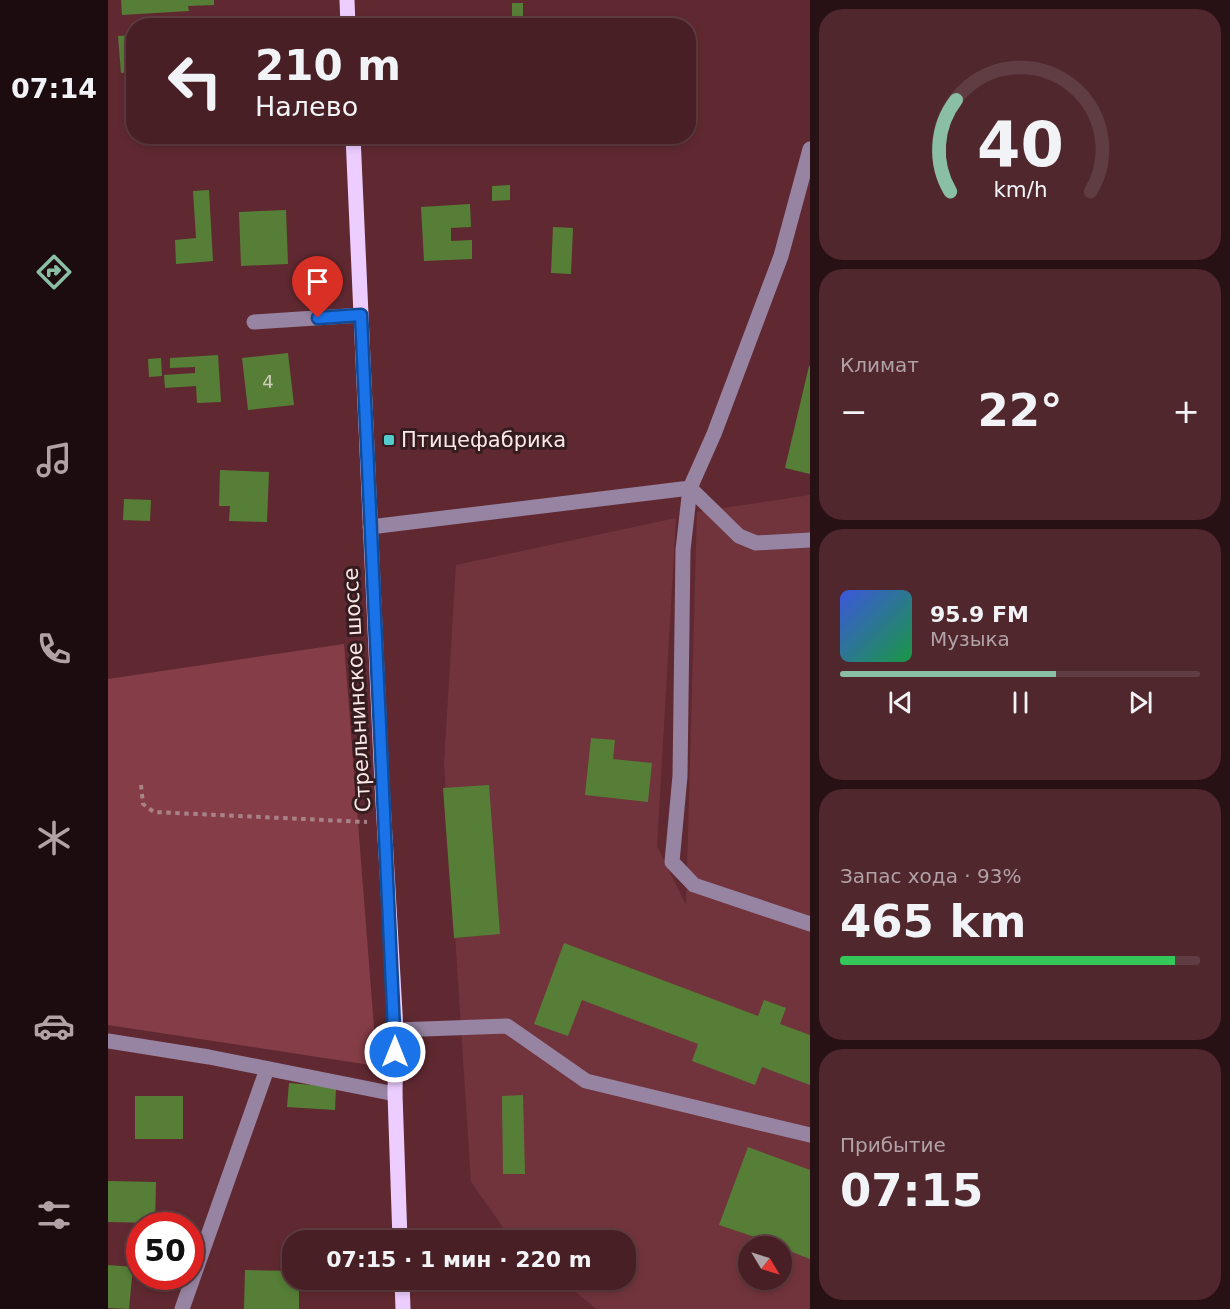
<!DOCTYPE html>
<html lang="ru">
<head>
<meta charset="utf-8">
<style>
	:root { --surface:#481f25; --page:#4f272d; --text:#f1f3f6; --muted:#b1a2a7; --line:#603d42; --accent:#8abfa5 }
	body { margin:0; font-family:"DejaVu Sans",sans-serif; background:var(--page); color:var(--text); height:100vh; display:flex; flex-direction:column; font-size:22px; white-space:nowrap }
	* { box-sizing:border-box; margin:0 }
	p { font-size:20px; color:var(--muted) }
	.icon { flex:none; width:33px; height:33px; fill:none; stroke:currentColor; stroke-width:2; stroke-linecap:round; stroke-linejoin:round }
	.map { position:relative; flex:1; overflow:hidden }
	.side { display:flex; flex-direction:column; gap:9px; padding:9px; background:#281114; width:420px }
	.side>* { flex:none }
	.top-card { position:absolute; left:18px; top:18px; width:570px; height:126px; border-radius:24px; box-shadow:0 3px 9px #0003,0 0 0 2px var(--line); background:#481f25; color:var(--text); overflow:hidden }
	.needle { width:39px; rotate:128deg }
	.fabs { position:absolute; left:630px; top:1236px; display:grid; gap:12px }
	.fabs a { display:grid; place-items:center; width:54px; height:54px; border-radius:50%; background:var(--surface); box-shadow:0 3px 9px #0003,0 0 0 2px var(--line); font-size:30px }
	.speed { position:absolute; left:18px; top:1212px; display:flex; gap:12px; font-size:30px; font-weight:700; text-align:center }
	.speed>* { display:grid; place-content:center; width:78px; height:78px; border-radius:50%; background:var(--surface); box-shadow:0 3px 9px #0003,0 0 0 2px var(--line); line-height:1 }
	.speed .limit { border:9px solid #d22; background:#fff; color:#111 }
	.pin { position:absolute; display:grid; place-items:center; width:51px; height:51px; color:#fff; margin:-62px -26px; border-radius:50% 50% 50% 0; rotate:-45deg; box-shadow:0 0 6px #0007 }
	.pin .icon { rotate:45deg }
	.me { position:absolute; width:66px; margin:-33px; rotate:0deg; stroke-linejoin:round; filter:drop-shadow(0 0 4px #0008) }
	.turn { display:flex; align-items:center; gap:21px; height:126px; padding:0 30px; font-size:27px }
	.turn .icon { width:78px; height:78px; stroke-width:2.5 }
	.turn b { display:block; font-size:42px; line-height:51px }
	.big { font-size:45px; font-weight:700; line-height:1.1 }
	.side .widget { flex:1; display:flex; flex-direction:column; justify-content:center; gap:9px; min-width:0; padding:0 21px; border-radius:24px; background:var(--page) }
	.side .dial { align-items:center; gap:0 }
	.dial svg { height:156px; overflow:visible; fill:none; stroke:var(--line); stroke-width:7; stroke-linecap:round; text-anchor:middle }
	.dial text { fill:var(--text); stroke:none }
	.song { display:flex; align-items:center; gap:18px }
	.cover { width:72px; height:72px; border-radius:9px; background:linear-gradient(135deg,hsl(230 70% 55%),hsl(140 70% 35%)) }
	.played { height:6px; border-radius:3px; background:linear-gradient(90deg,var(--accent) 60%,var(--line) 60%) }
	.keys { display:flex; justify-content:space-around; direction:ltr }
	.heat { display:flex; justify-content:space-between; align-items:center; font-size:33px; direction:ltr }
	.charge { height:9px; border-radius:4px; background:linear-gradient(90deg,#34c759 93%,var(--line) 0) }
	.trip { position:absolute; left:174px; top:1230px; width:354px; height:60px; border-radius:24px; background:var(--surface); box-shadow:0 3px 9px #0003,0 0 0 2px var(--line); font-weight:700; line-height:60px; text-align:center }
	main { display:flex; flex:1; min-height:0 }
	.tab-bar { display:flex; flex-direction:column; width:108px; justify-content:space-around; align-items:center; background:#1d0c0f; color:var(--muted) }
	.tab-bar .icon { width:42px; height:42px }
	.tab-bar .current { color:var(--accent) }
	.tab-bar b { font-size:27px; color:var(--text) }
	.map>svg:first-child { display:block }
	.built { fill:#71343c; fill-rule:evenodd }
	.green { fill:#853e47 }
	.building { fill:#567e37 }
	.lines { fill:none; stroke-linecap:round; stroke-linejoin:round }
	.path { stroke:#a98287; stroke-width:4; stroke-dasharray:4.5 4.5; stroke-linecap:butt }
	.minor { stroke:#9784a2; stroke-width:15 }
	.major { stroke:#edcdff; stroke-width:15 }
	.route-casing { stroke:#114b97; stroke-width:15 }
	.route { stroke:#1a73e8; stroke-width:10 }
	.poi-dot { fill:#53cdcb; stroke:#351c1e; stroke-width:2 }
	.labels { text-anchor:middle; stroke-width:6; stroke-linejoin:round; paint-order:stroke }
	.number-label { font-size:18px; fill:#d2cdbc }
	.poi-label { font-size:21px; fill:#fce7e8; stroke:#351c1e; text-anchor:start }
	.street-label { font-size:21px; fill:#fce7e8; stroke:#351c1e }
</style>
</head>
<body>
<main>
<nav class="tab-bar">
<b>07:14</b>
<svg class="icon current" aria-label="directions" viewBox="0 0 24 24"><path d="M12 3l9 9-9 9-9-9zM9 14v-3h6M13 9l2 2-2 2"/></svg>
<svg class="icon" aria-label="music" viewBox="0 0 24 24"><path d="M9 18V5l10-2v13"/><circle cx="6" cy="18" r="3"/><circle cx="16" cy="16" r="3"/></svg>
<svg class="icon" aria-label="phone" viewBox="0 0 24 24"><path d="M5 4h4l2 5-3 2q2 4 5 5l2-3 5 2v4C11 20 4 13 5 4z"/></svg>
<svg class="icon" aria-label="climate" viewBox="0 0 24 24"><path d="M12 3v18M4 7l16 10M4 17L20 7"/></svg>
<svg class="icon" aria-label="car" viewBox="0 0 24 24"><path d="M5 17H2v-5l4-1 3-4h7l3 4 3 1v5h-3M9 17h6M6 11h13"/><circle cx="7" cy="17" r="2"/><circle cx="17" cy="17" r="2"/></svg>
<svg class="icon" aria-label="filters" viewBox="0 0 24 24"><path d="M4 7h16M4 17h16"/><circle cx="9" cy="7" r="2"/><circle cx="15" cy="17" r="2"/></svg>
</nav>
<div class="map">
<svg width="702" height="1309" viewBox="0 0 702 1309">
	<rect width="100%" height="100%" fill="#602931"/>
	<path class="built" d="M702 495V1309H489L452 1280H518V1240H404L363 1182 336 763 348 565 568 518 549 846 578 905 589 512ZM640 1246H674V1280H640Z"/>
	<polygon class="green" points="236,644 269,1066 0,1025 0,679"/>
	<g class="building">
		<polygon points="13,0 106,0 106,5 80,6 81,11 14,15"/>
		<rect x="404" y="3" width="11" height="23"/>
		<polygon points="26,35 26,72 13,73 10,36"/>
		<polygon points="402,185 402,200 384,201 384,186"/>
		<polygon points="101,190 105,261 68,264 67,240 88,238 85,191"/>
		<polygon points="362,204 363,227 343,228 343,241 364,240 364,259 316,261 313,207"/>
		<polygon points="178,210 180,264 133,266 131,212"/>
		<polygon points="445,227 465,228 463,274 443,273"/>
		<polygon points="180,353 186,405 140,410 134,358"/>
		<polygon points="110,355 113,402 89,403 88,386 57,388 56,375 87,373 87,367 62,368 62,358"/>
		<polygon points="53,358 54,376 41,377 40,359"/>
		<polygon points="701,366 702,366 702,474 677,468"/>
		<polygon points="112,470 161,472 159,522 121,521 122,506 111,506"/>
		<polygon points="16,499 43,500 42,521 15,520"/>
		<polygon points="483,738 507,740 505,759 544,763 540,802 477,795"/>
		<polygon points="381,785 392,934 346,938 335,788"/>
		<polygon points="456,943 650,1016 656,1000 678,1008 672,1024 702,1035 702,1085 654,1067 647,1085 584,1061 590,1044 474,1000 460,1036 426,1024"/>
		<polygon points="181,1083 228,1087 227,1110 179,1107"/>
		<polygon points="415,1095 417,1174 395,1174 394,1096"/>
		<rect x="27" y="1096" width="48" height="43"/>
		<polygon points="640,1147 702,1170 702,1259 674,1248 674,1246 611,1225"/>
		<polygon points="0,1181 48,1182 47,1223 0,1222"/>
		<polygon points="0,1265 25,1267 21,1309 0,1308"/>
		<polygon points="137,1270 184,1271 184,1280 191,1280 191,1309 136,1309"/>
	</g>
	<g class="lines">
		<polyline class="path" points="33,785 35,804 46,812 259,822"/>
		<g class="minor">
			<polyline points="146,322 253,315"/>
			<polyline points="582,488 575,550 572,776 564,862 586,885 702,924"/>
			<polyline points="582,488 631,536 648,543 702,540"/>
			<polyline points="262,527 582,488 606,434 673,256 702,149"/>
			<polyline points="288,1030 399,1026 478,1081 702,1135"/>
			<polyline points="0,1041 101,1057 287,1094"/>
			<polyline points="74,1309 159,1069"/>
		</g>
		<g class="major">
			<polyline points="239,0 240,26"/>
			<polyline points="245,136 274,784 288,1030 287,1094 292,1240"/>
			<polyline points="294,1280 295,1309"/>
		</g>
	</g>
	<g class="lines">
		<defs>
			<polyline id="route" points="210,318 253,315 287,1052"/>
		</defs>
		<use href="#route" class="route-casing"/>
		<use href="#route" class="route"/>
	</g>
	<rect class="poi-dot" x="275" y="434" width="12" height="12" rx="3"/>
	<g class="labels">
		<g class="number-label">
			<text x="160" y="388">4</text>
		</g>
		<g class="poi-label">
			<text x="293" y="447">Птицефабрика</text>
		</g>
		<g class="street-label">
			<text transform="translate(249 690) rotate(-93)" y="7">Стрельнинское шоссе</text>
		</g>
	</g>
</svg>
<div class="fabs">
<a><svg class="needle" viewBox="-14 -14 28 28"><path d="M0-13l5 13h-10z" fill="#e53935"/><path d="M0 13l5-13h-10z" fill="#b1a2a7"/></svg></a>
</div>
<div class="speed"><div class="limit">50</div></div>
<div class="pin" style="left:210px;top:318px;background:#d93025"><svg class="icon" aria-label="arrive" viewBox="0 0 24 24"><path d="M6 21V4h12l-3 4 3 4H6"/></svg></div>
<svg class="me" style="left:287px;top:1052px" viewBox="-20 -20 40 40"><circle r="17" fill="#1a73e8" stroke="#fff" stroke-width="3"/><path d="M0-11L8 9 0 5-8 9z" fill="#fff"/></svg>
<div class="trip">07:15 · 1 мин · 220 m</div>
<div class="top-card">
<div class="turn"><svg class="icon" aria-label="left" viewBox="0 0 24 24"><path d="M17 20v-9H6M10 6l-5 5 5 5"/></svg><div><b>210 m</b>Налево</div></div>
</div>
</div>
<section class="side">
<div class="widget dial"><svg viewBox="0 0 100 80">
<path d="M14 69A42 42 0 1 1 86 69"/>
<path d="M14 69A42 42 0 0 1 17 22" stroke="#8abfa5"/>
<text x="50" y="56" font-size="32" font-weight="700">40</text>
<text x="50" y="72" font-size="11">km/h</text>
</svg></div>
<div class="widget"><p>Климат</p>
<div class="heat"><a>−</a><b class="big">22°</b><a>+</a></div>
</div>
<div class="widget">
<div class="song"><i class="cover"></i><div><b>95.9 FM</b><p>Музыка</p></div></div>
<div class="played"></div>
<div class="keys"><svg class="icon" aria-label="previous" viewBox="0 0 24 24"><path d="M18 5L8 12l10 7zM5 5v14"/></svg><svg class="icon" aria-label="pause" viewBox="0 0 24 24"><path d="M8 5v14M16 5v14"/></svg><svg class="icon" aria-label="next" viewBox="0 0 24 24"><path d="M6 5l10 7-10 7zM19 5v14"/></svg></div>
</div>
<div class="widget"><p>Запас хода · 93%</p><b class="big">465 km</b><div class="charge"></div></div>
<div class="widget"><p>Прибытие</p><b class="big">07:15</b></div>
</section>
</main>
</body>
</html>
